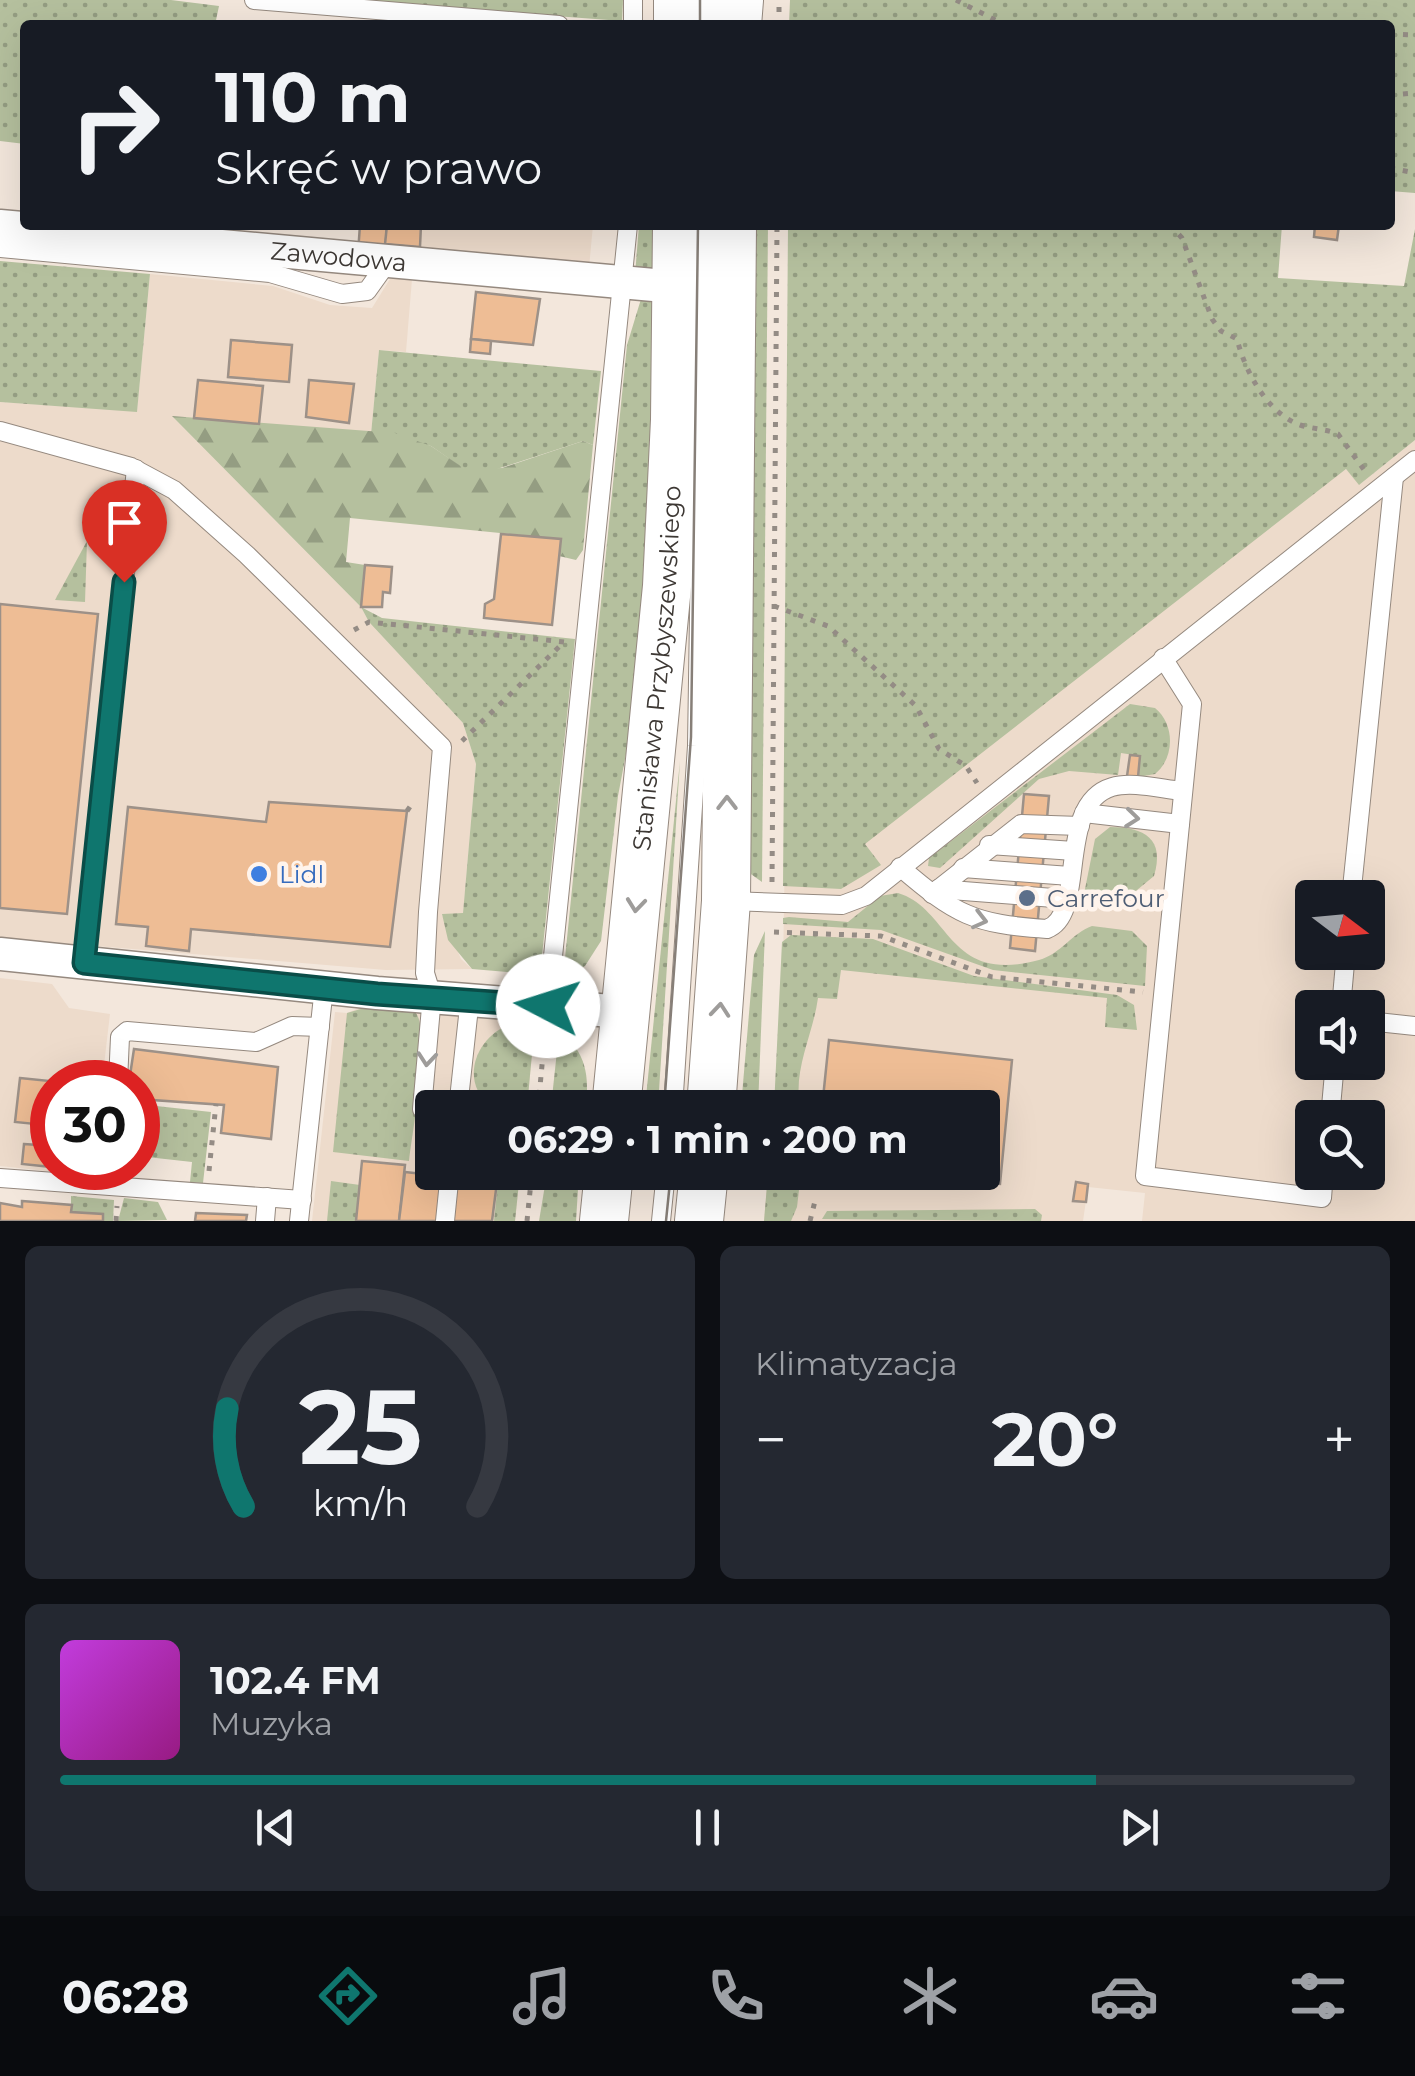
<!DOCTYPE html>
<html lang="pl">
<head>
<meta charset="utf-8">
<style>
	:root { --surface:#171b24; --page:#242831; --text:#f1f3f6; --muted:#9ea1a6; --line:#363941; --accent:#0f766e }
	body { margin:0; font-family:Montserrat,sans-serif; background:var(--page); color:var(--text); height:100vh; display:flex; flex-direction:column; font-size:38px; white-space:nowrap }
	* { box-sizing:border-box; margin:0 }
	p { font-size:32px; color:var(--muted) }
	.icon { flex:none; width:55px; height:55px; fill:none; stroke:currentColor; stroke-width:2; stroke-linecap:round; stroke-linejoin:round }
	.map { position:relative; height:1221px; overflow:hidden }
	.drawer { display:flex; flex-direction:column; gap:25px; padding:25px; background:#0d0f14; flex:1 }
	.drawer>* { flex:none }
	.hud { position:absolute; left:20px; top:20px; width:1375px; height:210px; border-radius:10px; box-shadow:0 10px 40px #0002; background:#171b24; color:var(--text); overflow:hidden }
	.needle { width:65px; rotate:106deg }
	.controls { position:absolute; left:1295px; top:880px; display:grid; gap:20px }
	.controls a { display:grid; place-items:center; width:90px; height:90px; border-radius:10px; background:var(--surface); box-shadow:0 10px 40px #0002; font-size:50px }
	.speed { position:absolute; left:30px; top:1060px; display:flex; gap:20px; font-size:50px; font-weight:700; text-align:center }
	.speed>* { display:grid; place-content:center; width:130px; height:130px; border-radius:50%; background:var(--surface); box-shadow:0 10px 40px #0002; line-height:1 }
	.speed .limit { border:15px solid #d22; background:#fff; color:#111 }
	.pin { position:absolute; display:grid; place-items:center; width:85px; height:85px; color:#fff; margin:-102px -42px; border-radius:50% 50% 50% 0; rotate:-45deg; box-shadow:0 0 10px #0007 }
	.pin .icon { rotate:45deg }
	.me { position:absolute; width:110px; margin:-55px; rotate:275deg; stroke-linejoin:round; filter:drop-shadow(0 0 8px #0008) }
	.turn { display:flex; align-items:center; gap:35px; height:210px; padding:0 30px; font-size:45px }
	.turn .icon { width:130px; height:130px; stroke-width:2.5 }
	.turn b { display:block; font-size:70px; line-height:85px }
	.big { font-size:75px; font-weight:700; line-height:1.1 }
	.drawer .tile { flex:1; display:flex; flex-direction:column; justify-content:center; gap:15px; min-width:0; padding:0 35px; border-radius:15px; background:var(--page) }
	.drawer .dial { align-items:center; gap:0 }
	.dial svg { height:260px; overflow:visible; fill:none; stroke:var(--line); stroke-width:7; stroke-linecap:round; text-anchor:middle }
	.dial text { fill:var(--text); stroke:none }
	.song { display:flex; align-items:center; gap:30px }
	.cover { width:120px; height:120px; border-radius:15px; background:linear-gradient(135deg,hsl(290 70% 55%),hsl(310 70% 35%)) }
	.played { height:10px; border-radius:5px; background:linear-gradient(90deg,var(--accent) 80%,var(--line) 80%) }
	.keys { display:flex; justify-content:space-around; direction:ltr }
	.heat { display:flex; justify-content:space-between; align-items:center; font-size:55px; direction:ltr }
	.drawer .tiles { flex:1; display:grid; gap:25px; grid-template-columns:1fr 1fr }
	.tile:last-child { grid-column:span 2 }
	.trip { position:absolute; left:415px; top:1090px; width:585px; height:100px; border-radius:10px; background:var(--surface); box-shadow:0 10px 40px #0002; font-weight:700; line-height:100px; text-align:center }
	.dock { display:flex; height:160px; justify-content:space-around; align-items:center; background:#090b0e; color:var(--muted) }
	.dock .icon { width:70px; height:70px }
	.dock .active { color:var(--accent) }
	.dock b { font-size:45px; color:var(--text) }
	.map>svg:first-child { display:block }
	.built { fill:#eddbcb; fill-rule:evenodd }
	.grass { fill:url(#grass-dots) }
	.forest { fill:url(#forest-firs) }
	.building { fill:#eebd95; stroke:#9d9188; stroke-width:2.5 }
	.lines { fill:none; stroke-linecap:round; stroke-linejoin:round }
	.service-casing { stroke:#95897f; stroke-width:20 }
	.minor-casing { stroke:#95897f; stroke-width:35 }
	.secondary-casing { stroke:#95897f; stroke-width:50 }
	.path { stroke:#948c85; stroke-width:5; stroke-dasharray:5 8; stroke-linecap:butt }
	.service { stroke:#fff; stroke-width:18 }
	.minor { stroke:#fff; stroke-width:32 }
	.secondary { stroke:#fff; stroke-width:48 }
	.tram { stroke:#877f78; stroke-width:2.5 }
	.oneway { stroke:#9e9c9a }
	.route-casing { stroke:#0a4d48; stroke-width:25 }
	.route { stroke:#0f766e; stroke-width:18 }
	.shop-dot { fill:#3f7fe0; stroke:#fff4ec; stroke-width:4 }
	.service-dot { fill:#5c6f8a; stroke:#fff4ec; stroke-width:4 }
	.labels { text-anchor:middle; stroke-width:9; stroke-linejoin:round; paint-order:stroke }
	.street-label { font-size:25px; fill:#3d3834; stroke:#fff4ec }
	.shop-label { font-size:25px; fill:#366cbe; stroke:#fff4ec; text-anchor:start }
	.service-label { font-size:25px; fill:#4e5e75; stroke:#fff4ec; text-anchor:start }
</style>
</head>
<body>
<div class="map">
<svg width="1415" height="1221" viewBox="0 0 1415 1221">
	<defs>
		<pattern id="grass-dots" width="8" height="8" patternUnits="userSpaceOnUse" patternTransform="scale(2.5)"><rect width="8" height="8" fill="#b5c09e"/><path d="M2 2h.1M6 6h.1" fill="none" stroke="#949d82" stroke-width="1.8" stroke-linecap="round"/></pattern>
		<pattern id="forest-firs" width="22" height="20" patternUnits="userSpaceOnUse" patternTransform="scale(2.5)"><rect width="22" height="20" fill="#b5c09e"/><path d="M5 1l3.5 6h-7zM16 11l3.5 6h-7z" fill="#949d82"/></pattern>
	</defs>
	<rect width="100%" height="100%" fill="#f3e7dc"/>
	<g class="built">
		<polygon points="387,225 593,225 589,268 457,260 446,249 424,248 413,256 385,255"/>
		<polygon points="150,274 273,286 330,305 372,308 390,279 412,279 406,352 379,350 371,434 173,417 361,607 369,622 463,723 476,764 463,914 442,915 461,959 472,969 386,970 0,938 0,402 137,411"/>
		<path d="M1415 440V1221H1142L1145 1193 1088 1187 1083 1221H764L768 1173 982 1172V1108L774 1107 782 1027 785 847 1346 469 1360 484ZM1312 898H1368V952H1312ZM1312 1008H1368V1062H1312ZM1312 1118H1368V1172H1312Z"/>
		<polygon points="0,978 52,984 69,1008 110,1014 102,1082 52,1082 52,1168 94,1168 85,1175 0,1166"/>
		<polygon points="371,1003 535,1022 527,1107 432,1108 432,1172 520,1173 515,1221 312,1221 335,1012 347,1013"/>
	</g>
	<g class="grass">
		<polygon points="0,0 171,0 219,6 215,25 25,25 25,144 0,141"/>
		<polygon points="343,0 623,0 622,21"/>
		<polygon points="790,0 1415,0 1415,193 1390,191 1390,25 789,25"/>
		<polygon points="639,225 659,225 656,269 635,275"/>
		<polygon points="749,225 768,225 762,882 748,872"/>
		<polygon points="788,225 1282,225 1278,278 1404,286 1415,229 1415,440 1359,485 1346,469 865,844 881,865 841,889 783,886"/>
		<polygon points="0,261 150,274 137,412 0,402"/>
		<polygon points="641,299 656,304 641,675 618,796 601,941 585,966 563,978 627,345"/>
		<polygon points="379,350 601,371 593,445 583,441 497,469 464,469 431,446 371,434"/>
		<polygon points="87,541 85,602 55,600"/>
		<polygon points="361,607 382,618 575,639 540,975 472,969 448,940 442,914 463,913 476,764 463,723 369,622"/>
		<path d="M1130 704 1155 708C1175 724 1175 758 1155 774L1138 777 1140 756 1121 753 1118 775 1069 771 1039 779 940 868 928 866 929 858Z"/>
		<polygon points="680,761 658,1107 645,1107"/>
		<path d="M1110 827C1145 827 1165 839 1154 876L1131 895 1084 894 1095 839Z"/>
		<path d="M898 893C951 909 947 985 1039 960 1061 954 1072 933 1092 926L1132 931 1147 946 1145 986 993 970 881 930 783 924V918L789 917 848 922 880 896Z"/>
		<polygon points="765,931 758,1107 741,1107 754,955"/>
		<path d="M791 935 873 939 974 976 1117 995 1134 1005 1137 1030 1105 1027 1107 998 841 970 837 999 818 998C813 1035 793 1069 800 1107H774L782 942Z"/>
		<path d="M364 1008 415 1012C432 1030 412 1132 409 1161L333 1152 347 1013Z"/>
		<path d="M518 1022H535L527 1107H491C456 1079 479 1030 518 1022Z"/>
		<path d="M559 1032C587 1051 589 1077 586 1107H551Z"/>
		<polygon points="138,1104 211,1112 203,1183 190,1182 192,1162 138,1156"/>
		<polygon points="499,1173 520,1173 515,1221 494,1221"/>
		<polygon points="547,1173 579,1173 576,1221 539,1221"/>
		<polygon points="768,1173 801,1173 797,1207 791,1221 764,1221"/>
		<polygon points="331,1181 360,1185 356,1221 327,1221"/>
		<polygon points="71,1196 114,1200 113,1221 103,1221 103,1214 71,1212"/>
		<polygon points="124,1198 158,1202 167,1220 118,1221"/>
		<polygon points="1035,1209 1042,1215 1041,1221 822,1219 827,1211"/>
	</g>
	<polygon class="forest" points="172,416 395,433 431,446 465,469 502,468 583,441 593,445 583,550 576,560 559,556 560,539 350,518 346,562 365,565 361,607"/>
	<g class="building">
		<polygon points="360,225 387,225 385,255 358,253"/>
		<polygon points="387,225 421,225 420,247 385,244"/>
		<polygon points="1315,225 1339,225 1337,240 1314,237"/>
		<polygon points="476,292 540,299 533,345 471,339"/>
		<polygon points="471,339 491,341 490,354 470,352"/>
		<polygon points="231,340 292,345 289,382 228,377"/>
		<polygon points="198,380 263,386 259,424 194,418"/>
		<polygon points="309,380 354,384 349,423 306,417"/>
		<polygon points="501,534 561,539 552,625 484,618 485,604 494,599"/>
		<polygon points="365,565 392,567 390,593 383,592 382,607 361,607"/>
		<polygon points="0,604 98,614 67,914 0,908"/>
		<polygon points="1130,755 1140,756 1138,777 1127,776"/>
		<polygon points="1024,794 1049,796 1035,951 1010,948"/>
		<polygon points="269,802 407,811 390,947 191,929 189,951 146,946 148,927 116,924 128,807 266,822"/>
		<polygon points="829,1040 1012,1060 1000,1184 873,1172 982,1172 982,1108 822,1108"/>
		<polygon points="134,1049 278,1067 271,1139 221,1133 224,1105 138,1099 138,1082 129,1082"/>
		<polygon points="20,1078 50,1081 45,1125 15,1122"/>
		<polygon points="24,1144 52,1146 52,1167 22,1164"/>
		<polygon points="362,1161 405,1165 399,1221 356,1221"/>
		<polygon points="405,1172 497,1182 492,1221 399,1221"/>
		<polygon points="1076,1182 1088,1184 1086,1202 1073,1201"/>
		<polygon points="22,1201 72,1205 71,1212 103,1214 103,1221 0,1221 0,1203 22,1207"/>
		<polygon points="196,1213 247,1215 246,1221 195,1221"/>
	</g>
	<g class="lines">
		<defs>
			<g id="service">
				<polyline points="254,0 559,25"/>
				<polyline points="633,25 633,0"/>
				<polyline points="706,25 706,0"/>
				<polyline points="0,248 270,273 342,294 367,291 387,263"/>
				<polyline points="0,431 131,467 174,490 247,555 442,747 428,912 425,973 432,996 422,1109 432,1116"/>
				<polyline points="1163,658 1192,704 1145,1176 1322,1198 1324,1172"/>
				<polyline points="1084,813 1180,824"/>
				<polyline points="989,845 1074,851"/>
				<path d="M900 867C956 915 973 924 1047 929 1088 914 1055 804 1112 787 1132 781 1161 789 1182 791"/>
				<polyline points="963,868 1070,876"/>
				<polyline points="938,889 1066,899"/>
				<polyline points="932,894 1021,824 1080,826"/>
				<polyline points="1351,898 1394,477"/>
				<polyline points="730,901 842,905 866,896 1415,460"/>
				<polyline points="84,963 136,469"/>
				<polyline points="548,1005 628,225"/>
				<polyline points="1341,1008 1346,952"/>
				<polyline points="1368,1021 1415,1026"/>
				<polyline points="118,1082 120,1037 127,1031 256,1042 292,1026 320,1027"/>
				<polyline points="458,1108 470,998"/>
				<polyline points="673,1108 697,746 705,225"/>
				<polyline points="1330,1118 1335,1062"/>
				<polyline points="0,1178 302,1200"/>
				<polyline points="265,1221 267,1197"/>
				<polyline points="299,1221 324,987"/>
				<polyline points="445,1221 450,1172"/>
				<polyline points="661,1221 666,1172"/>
			</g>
			<g id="minor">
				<path id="s1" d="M0 226 676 287"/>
				<polyline points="0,954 377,993 625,1012"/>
			</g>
			<g id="secondary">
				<polyline points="678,25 678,0"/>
				<polyline points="737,25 739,0"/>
				<path id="s2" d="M616 1108 667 586 675 420 677 225"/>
				<polyline points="711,1108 726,901 732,225"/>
				<polyline points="604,1221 609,1172"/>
				<polyline points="699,1221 704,1172"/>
			</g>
		</defs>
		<use href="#service" class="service-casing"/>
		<use href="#minor" class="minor-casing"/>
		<use href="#secondary" class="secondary-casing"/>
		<g class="path">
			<polyline points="956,0 1005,25"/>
			<polyline points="779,25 779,0"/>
			<polyline points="1390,34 1415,35"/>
			<polyline points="1390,95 1415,93"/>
			<polyline points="1390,168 1415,173"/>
			<path d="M1170 225 1182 238 1212 319 1221 331 1237 339C1245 371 1267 413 1300 425 1313 429 1326 429 1338 434L1365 471"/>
			<polyline points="774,606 828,626 916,706 939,749 966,766 977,783"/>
			<polyline points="354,630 369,622 565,642"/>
			<polyline points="462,741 562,644"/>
			<polyline points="407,811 414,801"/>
			<polyline points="772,882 777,225"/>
			<polyline points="774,932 881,936 992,977 1143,992"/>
			<polyline points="538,1108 545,1033"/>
			<polyline points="209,1171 216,1104"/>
			<polyline points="116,1221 117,1206"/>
			<polyline points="527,1221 532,1172"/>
			<polyline points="810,1221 815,1201"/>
		</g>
		<use href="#service" class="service"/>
		<use href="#minor" class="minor"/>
		<use href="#secondary" class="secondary"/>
		<g class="tram">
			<polyline points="700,25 700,0"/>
			<polyline points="664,1108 691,737 698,225"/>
			<polyline points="666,1221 671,1172"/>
		</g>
	</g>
	<defs><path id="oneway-chevron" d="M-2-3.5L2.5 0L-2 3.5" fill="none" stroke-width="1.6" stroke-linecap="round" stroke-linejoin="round" transform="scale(2.5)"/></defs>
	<g class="oneway">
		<use href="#oneway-chevron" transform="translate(727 803) rotate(-90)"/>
		<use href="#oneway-chevron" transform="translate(1132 818) rotate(6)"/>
		<use href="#oneway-chevron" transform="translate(636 905) rotate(96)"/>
		<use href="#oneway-chevron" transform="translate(980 920) rotate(14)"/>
		<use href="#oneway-chevron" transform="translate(720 1010) rotate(-85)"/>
		<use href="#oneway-chevron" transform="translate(427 1059) rotate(95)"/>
	</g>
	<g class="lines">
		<defs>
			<polyline id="route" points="124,582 84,963 377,994 548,1006"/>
		</defs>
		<use href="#route" class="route-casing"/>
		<use href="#route" class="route"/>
	</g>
	<circle class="shop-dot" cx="259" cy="874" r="10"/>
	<circle class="service-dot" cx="1027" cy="898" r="10"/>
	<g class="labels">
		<g class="street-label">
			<text dy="9" stroke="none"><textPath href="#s1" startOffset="340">Zawodowa</textPath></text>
			<text dy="9" stroke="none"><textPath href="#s2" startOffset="442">Stanisława Przybyszewskiego</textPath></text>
		</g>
		<g class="shop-label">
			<text x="279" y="883">Lidl</text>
		</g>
		<g class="service-label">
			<text x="1047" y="907">Carrefour</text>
		</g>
	</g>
</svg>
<div class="controls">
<a><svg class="needle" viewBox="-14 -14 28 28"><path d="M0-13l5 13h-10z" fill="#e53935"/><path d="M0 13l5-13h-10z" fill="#9ea1a6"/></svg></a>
<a><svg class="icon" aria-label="sound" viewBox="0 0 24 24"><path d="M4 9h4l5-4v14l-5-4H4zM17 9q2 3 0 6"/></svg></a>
<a><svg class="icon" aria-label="search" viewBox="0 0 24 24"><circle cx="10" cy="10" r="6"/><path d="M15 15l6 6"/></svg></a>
</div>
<div class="speed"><div class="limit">30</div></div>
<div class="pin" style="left:124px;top:582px;background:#d93025"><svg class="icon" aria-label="arrive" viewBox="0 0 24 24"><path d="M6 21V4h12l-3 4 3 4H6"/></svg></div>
<svg class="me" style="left:548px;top:1006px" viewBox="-20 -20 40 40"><circle r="19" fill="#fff"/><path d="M0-13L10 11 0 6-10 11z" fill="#0f766e"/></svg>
<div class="trip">06:29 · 1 min · 200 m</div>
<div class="hud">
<div class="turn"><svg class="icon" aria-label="right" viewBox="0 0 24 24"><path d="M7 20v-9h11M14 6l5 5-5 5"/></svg><div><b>110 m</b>Skręć w prawo</div></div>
</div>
</div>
<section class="drawer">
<div class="tiles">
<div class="tile dial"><svg viewBox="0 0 100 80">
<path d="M14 69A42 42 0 1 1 86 69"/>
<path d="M14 69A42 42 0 0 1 9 39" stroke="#0f766e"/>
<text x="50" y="56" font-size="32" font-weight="700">25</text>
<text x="50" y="72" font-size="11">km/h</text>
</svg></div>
<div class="tile"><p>Klimatyzacja</p>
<div class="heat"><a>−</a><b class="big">20°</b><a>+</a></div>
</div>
<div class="tile">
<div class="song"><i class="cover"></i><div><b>102.4 FM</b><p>Muzyka</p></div></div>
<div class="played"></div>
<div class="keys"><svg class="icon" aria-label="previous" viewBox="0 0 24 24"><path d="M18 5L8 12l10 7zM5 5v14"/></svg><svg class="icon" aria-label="pause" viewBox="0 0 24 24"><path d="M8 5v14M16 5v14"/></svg><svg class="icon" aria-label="next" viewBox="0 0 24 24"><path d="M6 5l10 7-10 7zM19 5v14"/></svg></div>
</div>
</div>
</section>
<nav class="dock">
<b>06:28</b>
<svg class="icon active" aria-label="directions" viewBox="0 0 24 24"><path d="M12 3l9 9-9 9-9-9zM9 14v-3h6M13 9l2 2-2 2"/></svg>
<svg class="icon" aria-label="music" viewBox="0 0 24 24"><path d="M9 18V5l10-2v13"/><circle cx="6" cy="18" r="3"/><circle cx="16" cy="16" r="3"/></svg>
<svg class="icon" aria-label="phone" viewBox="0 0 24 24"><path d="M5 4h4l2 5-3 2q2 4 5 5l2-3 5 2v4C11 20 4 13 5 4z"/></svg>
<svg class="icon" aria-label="climate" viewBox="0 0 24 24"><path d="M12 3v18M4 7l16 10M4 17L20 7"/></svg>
<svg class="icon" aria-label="car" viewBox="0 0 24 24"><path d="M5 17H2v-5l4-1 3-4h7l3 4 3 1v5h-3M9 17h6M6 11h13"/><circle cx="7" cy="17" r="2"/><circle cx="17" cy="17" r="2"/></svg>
<svg class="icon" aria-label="filters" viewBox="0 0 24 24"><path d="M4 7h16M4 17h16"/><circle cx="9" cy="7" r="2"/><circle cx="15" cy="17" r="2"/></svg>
</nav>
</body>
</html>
